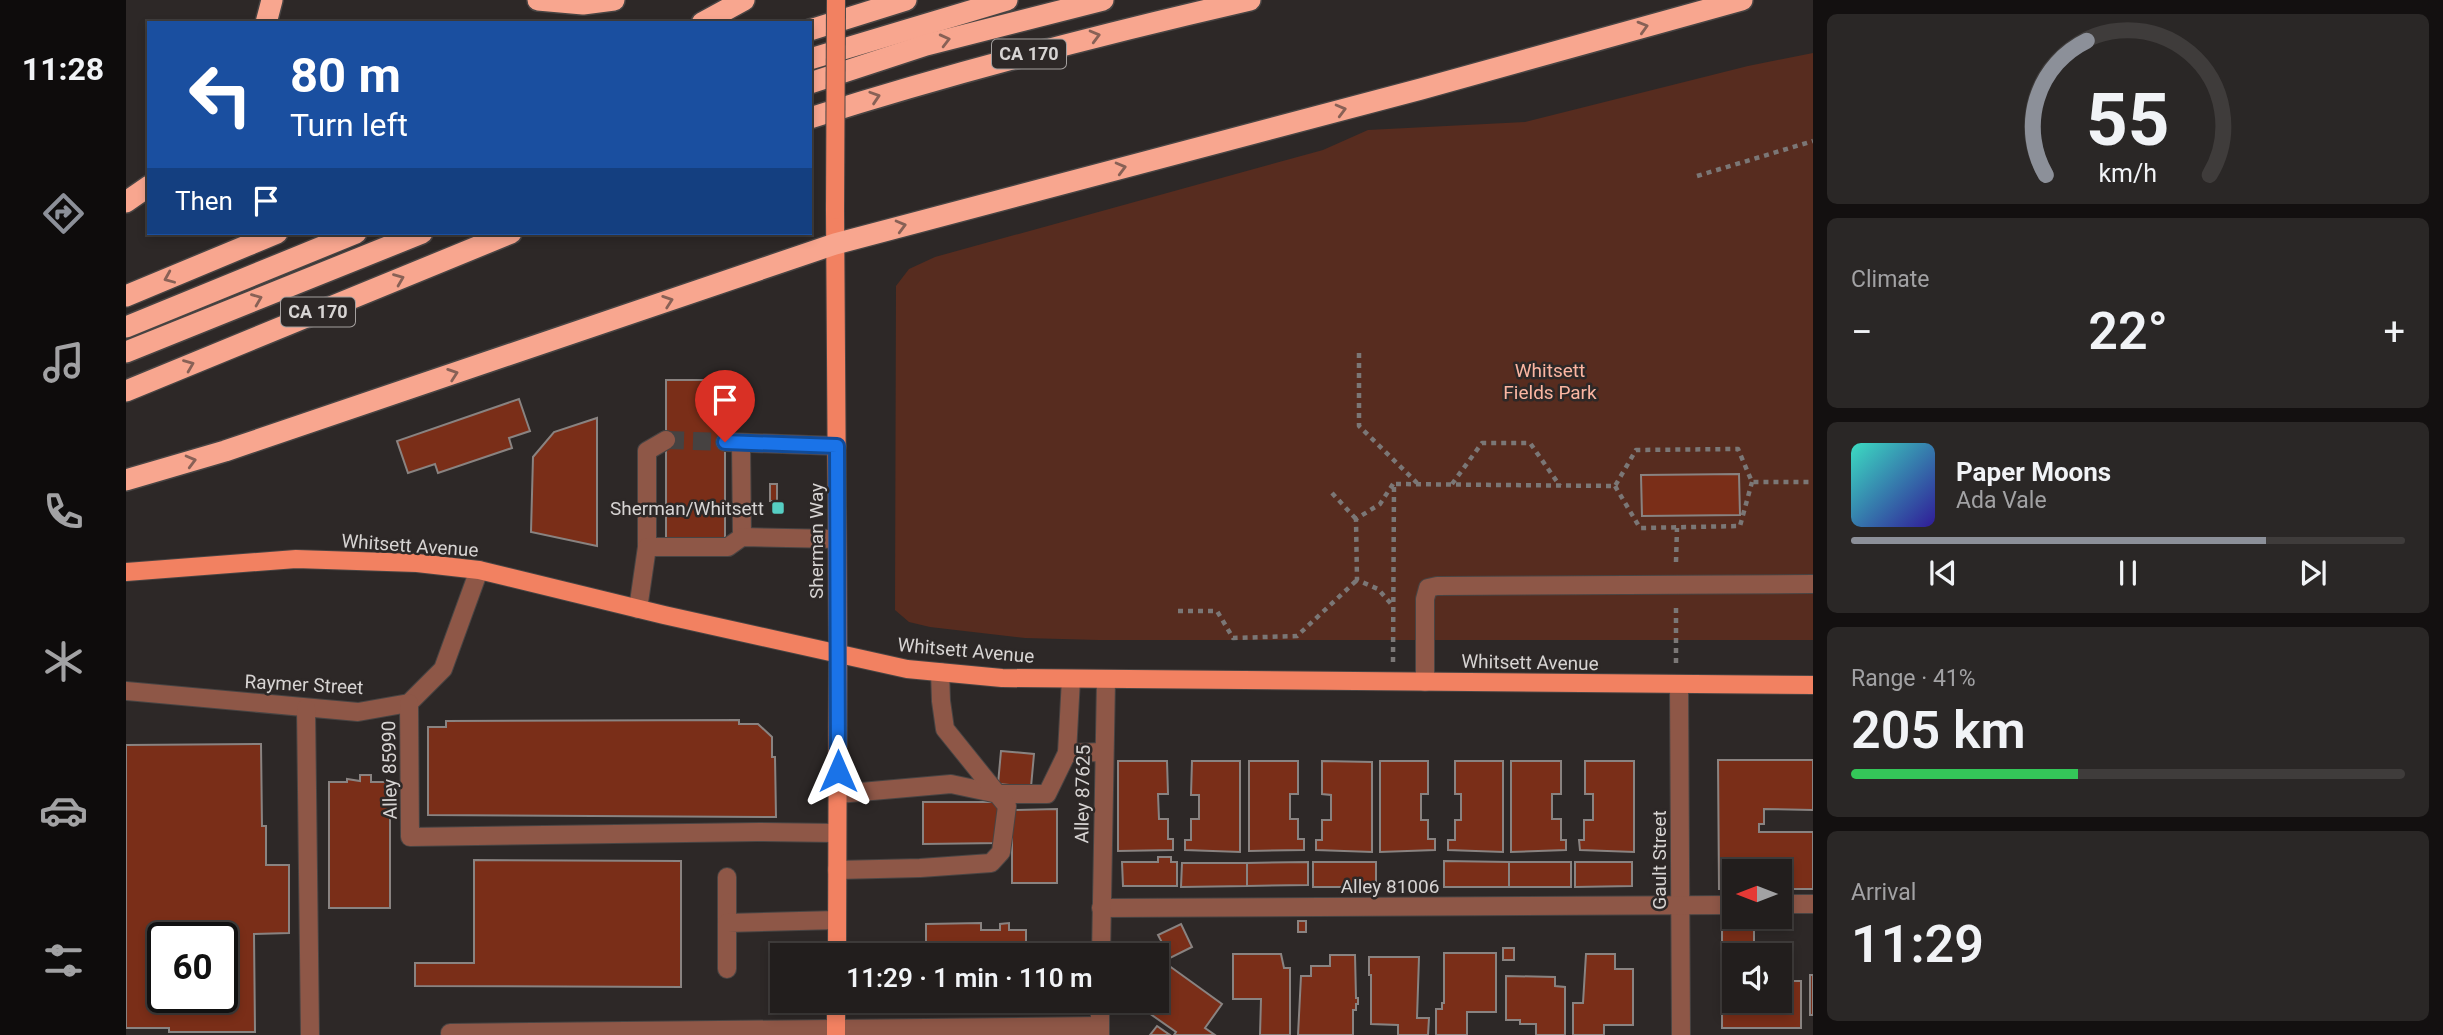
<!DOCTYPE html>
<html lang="en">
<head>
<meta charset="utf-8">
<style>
	:root { --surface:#221e1d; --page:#2a2726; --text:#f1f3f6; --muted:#a2a2a4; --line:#3f3c3b; --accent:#8c9099 }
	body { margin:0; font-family:Roboto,sans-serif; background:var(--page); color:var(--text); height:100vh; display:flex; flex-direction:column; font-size:26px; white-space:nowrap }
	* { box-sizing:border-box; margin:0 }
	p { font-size:23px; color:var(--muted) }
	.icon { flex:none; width:38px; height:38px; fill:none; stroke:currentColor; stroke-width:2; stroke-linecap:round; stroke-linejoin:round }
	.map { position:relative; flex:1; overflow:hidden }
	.drawer { display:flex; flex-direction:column; gap:14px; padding:14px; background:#131010; width:630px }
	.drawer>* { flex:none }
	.guide { position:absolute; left:21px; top:21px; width:665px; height:214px; border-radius:0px; box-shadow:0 4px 10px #0003,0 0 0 2px var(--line); background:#1a4fa0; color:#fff; overflow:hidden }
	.needle { width:46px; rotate:270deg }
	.controls { position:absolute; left:1596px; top:859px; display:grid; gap:14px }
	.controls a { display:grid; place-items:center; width:70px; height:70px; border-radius:0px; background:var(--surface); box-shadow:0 4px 10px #0003,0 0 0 2px var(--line); font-size:35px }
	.speed { position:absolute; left:21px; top:922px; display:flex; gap:14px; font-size:35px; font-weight:700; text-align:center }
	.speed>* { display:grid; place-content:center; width:91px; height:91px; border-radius:50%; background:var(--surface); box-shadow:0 4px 10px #0003,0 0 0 2px var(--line); line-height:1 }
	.speed .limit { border:4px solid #111; border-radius:10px; background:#fff; color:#111 }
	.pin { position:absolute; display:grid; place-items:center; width:60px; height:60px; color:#fff; margin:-72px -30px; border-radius:50% 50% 50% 0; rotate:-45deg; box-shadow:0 0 7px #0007 }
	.pin .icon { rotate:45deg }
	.me { position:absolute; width:77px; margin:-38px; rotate:0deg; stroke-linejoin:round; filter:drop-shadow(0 0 5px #0008) }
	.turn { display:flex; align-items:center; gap:24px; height:147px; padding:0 28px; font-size:32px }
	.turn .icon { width:91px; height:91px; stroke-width:2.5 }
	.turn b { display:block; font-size:49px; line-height:60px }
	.then { display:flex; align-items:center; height:66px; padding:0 28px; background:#0003; gap:14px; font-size:26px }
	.big { font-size:52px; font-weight:600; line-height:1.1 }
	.drawer .widget { flex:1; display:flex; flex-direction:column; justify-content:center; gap:10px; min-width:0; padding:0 24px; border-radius:10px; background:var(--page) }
	.drawer .dial { align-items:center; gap:0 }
	.dial svg { height:182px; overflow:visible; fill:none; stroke:var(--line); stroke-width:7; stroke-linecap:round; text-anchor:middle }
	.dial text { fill:var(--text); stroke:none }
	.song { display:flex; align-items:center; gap:21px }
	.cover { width:84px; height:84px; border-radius:10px; background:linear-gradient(135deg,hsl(170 70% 55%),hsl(250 70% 35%)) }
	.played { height:7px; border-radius:4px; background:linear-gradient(90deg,var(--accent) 75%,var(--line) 75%) }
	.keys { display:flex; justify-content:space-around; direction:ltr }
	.heat { display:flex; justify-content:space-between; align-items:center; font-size:38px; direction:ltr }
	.charge { height:10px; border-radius:5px; background:linear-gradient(90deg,#34c759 41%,var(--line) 0) }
	.trip { position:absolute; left:644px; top:943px; width:399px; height:70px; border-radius:0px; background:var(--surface); box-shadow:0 4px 10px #0003,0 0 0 2px var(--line); font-weight:600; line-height:70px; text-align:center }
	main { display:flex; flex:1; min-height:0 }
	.menu { display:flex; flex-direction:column; width:126px; justify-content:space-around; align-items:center; background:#0e0c0c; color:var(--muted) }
	.menu .icon { width:49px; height:49px }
	.menu .active { color:var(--accent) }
	.menu b { font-size:32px; color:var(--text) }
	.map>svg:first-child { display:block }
	.green { fill:#572c1f }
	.building { fill:#7a2e18; stroke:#898381; stroke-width:2; fill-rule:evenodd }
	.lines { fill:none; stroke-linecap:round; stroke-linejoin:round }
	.minor-tunnel { stroke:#464241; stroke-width:18; stroke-dasharray:18 9; stroke-linecap:butt }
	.minor-casing { stroke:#484443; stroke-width:20 }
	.major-casing { stroke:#484443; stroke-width:20 }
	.highway-casing { stroke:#484443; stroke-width:24 }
	.path { stroke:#7b7776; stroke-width:4.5; stroke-dasharray:5 5; stroke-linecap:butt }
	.minor { stroke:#8e5747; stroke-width:18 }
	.major { stroke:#f28161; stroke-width:18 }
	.highway { stroke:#f8a68f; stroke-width:21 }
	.major-bridge-casing { stroke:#484443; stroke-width:20; stroke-linecap:butt }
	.major-bridge { stroke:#f28161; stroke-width:18 }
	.oneway { stroke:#886156 }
	.route-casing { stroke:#114b97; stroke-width:18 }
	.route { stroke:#1a73e8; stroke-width:12 }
	.poi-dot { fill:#56cec3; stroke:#2d2827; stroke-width:2.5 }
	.labels { text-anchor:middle; stroke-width:5; stroke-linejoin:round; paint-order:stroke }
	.shield { fill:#2d2827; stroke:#a4a09f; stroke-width:2 }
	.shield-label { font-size:18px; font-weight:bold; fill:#d7d4d3 }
	.park-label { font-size:19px; fill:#fbb6a2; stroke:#2d2827 }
	.poi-label { font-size:19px; fill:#d7d4d3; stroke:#2d2827; text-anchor:end }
	.street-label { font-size:19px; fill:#d7d4d3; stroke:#2d2827 }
</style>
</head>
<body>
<main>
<nav class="menu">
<b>11:28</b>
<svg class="icon active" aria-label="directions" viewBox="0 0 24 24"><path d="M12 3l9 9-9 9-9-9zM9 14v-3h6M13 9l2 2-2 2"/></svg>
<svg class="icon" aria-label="music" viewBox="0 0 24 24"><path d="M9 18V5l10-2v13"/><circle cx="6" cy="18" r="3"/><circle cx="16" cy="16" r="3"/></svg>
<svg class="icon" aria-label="phone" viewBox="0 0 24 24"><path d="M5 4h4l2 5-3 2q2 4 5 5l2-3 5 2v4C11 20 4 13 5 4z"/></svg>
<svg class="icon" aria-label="climate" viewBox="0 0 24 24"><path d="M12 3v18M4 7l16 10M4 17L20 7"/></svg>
<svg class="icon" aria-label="car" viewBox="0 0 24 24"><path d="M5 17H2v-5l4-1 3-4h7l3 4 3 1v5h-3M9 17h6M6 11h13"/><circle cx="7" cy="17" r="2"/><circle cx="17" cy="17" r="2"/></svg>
<svg class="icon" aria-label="filters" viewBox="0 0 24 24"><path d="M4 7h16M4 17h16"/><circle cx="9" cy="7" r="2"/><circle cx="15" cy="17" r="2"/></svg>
</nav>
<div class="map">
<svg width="1687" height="1035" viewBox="0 0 1687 1035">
	<rect width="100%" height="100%" fill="#2d2827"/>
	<polygon class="green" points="1687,53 1687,640 972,640 899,638 804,627 783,622 769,610 770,286 783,269 809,257 1197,150 1242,130 1399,122 1622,66"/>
	<g class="building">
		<rect x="540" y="380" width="59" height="160"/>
		<polygon points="393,399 404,431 383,438 386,448 312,473 309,464 282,473 271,441"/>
		<polygon points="471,418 471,546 405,532 407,457 428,432"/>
		<polygon points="1613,474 1614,515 1516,516 1515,475"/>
		<rect x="644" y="484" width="7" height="17"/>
		<polygon points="613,720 613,724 632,724 646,737 646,757 649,757 650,817 302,815 302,727 320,727 320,721"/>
		<path d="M135 744 136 826H140V865H163V933L128 934 129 1032H43V1028H0V745ZM37 938H96V998H37Z"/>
		<polygon points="875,751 908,754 905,787 872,784"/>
		<polygon points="1592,760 1687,760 1687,810 1638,809 1638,824 1633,824 1633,832 1687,832 1687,889 1654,889 1654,872 1608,872 1608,889 1593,889"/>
		<polygon points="992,761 1041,761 1042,794 1032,794 1033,819 1042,819 1042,839 1047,839 1047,850 992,851"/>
		<polygon points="1066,761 1114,761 1114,852 1059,850 1059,840 1065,840 1065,819 1073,819 1073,795 1065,795"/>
		<polygon points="1123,761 1172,761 1172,794 1164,794 1164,819 1172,819 1172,839 1178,839 1178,850 1123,851"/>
		<polygon points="1196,761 1246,762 1246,852 1190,850 1190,840 1196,840 1196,820 1205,820 1205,795 1196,794"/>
		<polygon points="1254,761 1302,761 1302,794 1295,794 1295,820 1302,820 1302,839 1309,839 1309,850 1254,852"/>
		<polygon points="1329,761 1377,761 1377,852 1322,850 1322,840 1329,840 1329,820 1335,820 1335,794 1329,794"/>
		<polygon points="1385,761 1435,761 1435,794 1426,794 1426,819 1435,819 1435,840 1440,840 1440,850 1385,852"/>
		<polygon points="1459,761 1508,761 1508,852 1454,850 1453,840 1458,840 1458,820 1467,820 1467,794 1459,794"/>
		<polygon points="234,775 245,775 245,782 264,782 264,908 203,908 203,782 221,782 221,779 234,781"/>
		<polygon points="797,802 874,802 874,843 797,844"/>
		<polygon points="931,809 931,883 886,883 886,810"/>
		<polygon points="1032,857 1045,857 1045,862 1051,862 1051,886 997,886 996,862 1032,862"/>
		<polygon points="348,860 555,861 555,987 289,986 289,963 348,963"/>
		<polygon points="1318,861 1383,862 1383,887 1318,887"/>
		<polygon points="1182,862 1182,885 1121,886 1121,863"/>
		<rect x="1187" y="862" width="63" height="25"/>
		<rect x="1383" y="862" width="62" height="25"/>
		<polygon points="1449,862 1506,862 1506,886 1449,887"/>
		<polygon points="1056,863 1121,863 1121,886 1055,887"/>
		<rect x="1172" y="921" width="8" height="11"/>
		<polygon points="1596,922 1628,922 1628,956 1608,956 1608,1001 1654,1001 1654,981 1675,981 1675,1028 1596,1028"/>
		<polygon points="855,923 855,930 874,930 874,924 883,923 883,930 900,930 900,942 896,942 896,952 913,952 913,956 800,956 800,924"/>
		<polygon points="1055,924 1066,947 1044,958 1032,935"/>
		<rect x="1377" y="948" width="11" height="12"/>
		<polygon points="1318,953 1370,953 1370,1012 1341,1012 1341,1035 1310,1035 1310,1009 1316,1009 1316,1003 1318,1003"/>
		<polygon points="1107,954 1155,954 1158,968 1164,968 1164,1035 1134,1035 1135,999 1107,999"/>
		<polygon points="1460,954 1489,954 1489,969 1507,969 1507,1025 1478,1025 1478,1035 1447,1035 1447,1003 1457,1003"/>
		<polygon points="1204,955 1229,955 1230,998 1232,998 1232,1004 1230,1004 1230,1010 1227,1010 1227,1035 1172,1035 1175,976 1185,976 1185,966 1204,966"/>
		<polygon points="1243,957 1293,957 1291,1018 1303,1018 1302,1035 1272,1035 1272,1025 1245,1024 1245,975 1243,975"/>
		<polygon points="1042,965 1096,1004 1079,1028 1089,1035 1048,1035 1050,1032 1013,1006 1016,1001 1031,1001 1031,981"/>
		<rect x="1684" y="975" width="3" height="40"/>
		<polygon points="1380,976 1429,977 1429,986 1439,987 1439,1035 1410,1035 1410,1024 1394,1024 1394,1020 1380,1020"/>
		<polygon points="1031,1026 1044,1035 1024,1035"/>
	</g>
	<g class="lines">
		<polyline class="minor-tunnel" points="540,440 599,442"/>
		<defs>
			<g id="minor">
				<polyline points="599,442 711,446"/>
				<polyline points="615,443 616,537"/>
				<polyline points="521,547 521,451 540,440"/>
				<polyline points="512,609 521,547 602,547 616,537 711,539"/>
				<polyline points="1299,682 1299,599 1302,588 1311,586 1687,584"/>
				<polyline points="1553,685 1555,1035"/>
				<polyline points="0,691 232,712 283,703 317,669 353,570"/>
				<polyline points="283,703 284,837 632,832 711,833"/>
				<polyline points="180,708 184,1035"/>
				<polyline points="941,753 978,752"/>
				<polyline points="712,794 825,784 872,794 921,794 941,753 945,679"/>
				<polyline points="711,870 794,868 865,863 875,852 881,806 819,729 815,701 814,672"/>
				<polyline points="601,877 601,923"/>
				<polyline points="1654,904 1687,904"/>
				<polyline points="975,908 1608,905"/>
				<polyline points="975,956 980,680"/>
				<polyline points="601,969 601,923 711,920"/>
				<polyline points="324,1033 974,1026"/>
				<polyline points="974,1035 974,1001"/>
			</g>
			<g id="major">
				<polyline points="709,210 712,652 711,956"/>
				<polyline points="0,572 170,559 291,563 353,570 538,615 781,669 876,678 1687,685"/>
				<polyline points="710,1035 710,1001"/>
			</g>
			<g id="highway">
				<polyline points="412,0 457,4 488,0"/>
				<polyline points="140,23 146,0"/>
				<polyline points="576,23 618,0"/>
				<polyline points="684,30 780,0"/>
				<polyline points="684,59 881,0"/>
				<polyline points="684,83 800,45 977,0"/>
				<path d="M684 118C829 72 976 34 1124 0"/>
				<polyline points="0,202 23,186"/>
				<polyline points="0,296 151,233"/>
				<polyline points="0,327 230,233"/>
				<polyline points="0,352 296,233"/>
				<polyline points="0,391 385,233"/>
				<polyline points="0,480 99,451 709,244 1295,89 1616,0"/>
			</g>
		</defs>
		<use href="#minor" class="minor-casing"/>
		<use href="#major" class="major-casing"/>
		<use href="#highway" class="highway-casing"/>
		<g class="path">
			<polyline points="1571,176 1687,141"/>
			<polyline points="1233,353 1233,426 1291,483"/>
			<polyline points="1267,484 1254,504 1230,519 1231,580 1252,589 1267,606"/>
			<polyline points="1326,484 1356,443 1404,443 1434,486"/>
			<polyline points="1489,486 1514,528 1614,526 1626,482"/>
			<polyline points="1206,493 1230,519"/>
			<polyline points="1550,562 1551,528"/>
			<polyline points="1052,611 1091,611 1107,638 1171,636 1231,580"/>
			<polyline points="1267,662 1268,484 1489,486 1510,450 1612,449 1626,482 1687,482"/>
			<polyline points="1550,663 1550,606"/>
		</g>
		<use href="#minor" class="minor"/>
		<use href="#major" class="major"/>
		<use href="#highway" class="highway"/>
		<defs>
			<polyline id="major-bridge" points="709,210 710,0"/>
		</defs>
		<use href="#major-bridge" class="major-bridge-casing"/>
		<use href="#major-bridge" class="major-bridge"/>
	</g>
	<defs><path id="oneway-chevron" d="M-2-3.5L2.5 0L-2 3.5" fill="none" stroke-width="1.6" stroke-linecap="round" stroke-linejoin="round" transform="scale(1.75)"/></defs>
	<g class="oneway">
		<use href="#oneway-chevron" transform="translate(1517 27) rotate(-16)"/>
		<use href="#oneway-chevron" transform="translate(969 36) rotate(-15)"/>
		<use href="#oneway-chevron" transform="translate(819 40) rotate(-14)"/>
		<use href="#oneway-chevron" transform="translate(749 97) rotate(-18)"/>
		<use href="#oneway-chevron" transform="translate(1215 110) rotate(-15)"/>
		<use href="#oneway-chevron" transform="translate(995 168) rotate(-15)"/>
		<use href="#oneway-chevron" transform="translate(775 226) rotate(-15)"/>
		<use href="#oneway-chevron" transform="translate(43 278) rotate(157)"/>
		<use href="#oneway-chevron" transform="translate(273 279) rotate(-22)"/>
		<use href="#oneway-chevron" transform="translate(131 299) rotate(-22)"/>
		<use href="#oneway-chevron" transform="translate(542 301) rotate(-19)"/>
		<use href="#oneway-chevron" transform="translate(63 365) rotate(-22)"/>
		<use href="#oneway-chevron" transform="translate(327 374) rotate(-19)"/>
		<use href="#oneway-chevron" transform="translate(65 461) rotate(-15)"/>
	</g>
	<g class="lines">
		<defs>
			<polyline id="route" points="599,442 711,446 712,771"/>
		</defs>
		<use href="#route" class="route-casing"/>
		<use href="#route" class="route"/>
	</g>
	<rect class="poi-dot" x="645" y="501" width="14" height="14" rx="3.5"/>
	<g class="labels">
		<g class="shield">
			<rect x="866" y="39.5" width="74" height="29" rx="5"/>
			<rect x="155" y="297.5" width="74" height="29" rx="5"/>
		</g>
		<g class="shield-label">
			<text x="903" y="60">CA 170</text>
			<text x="192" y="318">CA 170</text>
		</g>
		<g class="park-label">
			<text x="1424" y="377">Whitsett<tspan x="1424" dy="22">Fields Park</tspan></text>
		</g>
		<g class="poi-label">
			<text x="638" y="515">Sherman/Whitsett</text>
		</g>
		<g class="street-label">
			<text transform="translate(690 541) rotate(-90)" y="7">Sherman Way</text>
			<text transform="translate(284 545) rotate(4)" y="7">Whitsett Avenue</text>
			<text transform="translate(840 650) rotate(5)" y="7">Whitsett Avenue</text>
			<text transform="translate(1404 662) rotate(1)" y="7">Whitsett Avenue</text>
			<text transform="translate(178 684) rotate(3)" y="7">Raymer Street</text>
			<text transform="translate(263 770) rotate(-91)" y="7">Alley 85990</text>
			<text transform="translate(956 794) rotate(-89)" y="7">Alley 87625</text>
			<text transform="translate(1533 860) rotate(-90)" y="7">Gault Street</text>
			<text x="1264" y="893">Alley 81006</text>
		</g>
	</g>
</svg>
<div class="controls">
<a><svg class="needle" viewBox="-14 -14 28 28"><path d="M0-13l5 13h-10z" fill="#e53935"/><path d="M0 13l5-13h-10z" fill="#a2a2a4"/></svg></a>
<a><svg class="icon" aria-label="sound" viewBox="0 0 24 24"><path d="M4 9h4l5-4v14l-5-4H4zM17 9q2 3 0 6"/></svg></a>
</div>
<div class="speed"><div class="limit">60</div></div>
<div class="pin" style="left:599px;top:442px;background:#d93025"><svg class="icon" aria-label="arrive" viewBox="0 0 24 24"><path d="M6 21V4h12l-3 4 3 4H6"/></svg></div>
<svg class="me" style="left:712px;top:771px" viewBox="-20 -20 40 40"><path d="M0-17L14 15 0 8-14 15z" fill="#1a73e8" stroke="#fff" stroke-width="4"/></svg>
<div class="trip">11:29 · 1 min · 110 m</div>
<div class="guide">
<div class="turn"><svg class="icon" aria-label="left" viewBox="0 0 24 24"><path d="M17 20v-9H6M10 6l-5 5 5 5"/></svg><div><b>80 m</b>Turn left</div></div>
<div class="then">Then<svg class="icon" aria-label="arrive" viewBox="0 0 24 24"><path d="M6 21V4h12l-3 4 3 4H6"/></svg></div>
</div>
</div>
<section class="drawer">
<div class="widget dial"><svg viewBox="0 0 100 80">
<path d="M14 69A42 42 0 1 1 86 69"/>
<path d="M14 69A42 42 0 0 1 32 10" stroke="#8c9099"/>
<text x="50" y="56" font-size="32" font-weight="700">55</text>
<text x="50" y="72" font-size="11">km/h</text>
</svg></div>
<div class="widget"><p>Climate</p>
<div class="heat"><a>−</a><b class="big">22°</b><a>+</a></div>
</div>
<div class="widget">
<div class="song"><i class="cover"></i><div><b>Paper Moons</b><p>Ada Vale</p></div></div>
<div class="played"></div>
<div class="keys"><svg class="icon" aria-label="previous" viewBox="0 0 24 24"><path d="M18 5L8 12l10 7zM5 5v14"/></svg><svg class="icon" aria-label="pause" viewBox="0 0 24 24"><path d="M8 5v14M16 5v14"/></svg><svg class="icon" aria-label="next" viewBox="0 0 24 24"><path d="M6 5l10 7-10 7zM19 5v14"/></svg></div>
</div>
<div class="widget"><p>Range · 41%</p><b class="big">205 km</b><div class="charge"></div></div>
<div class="widget"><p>Arrival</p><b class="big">11:29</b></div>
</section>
</main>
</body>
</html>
